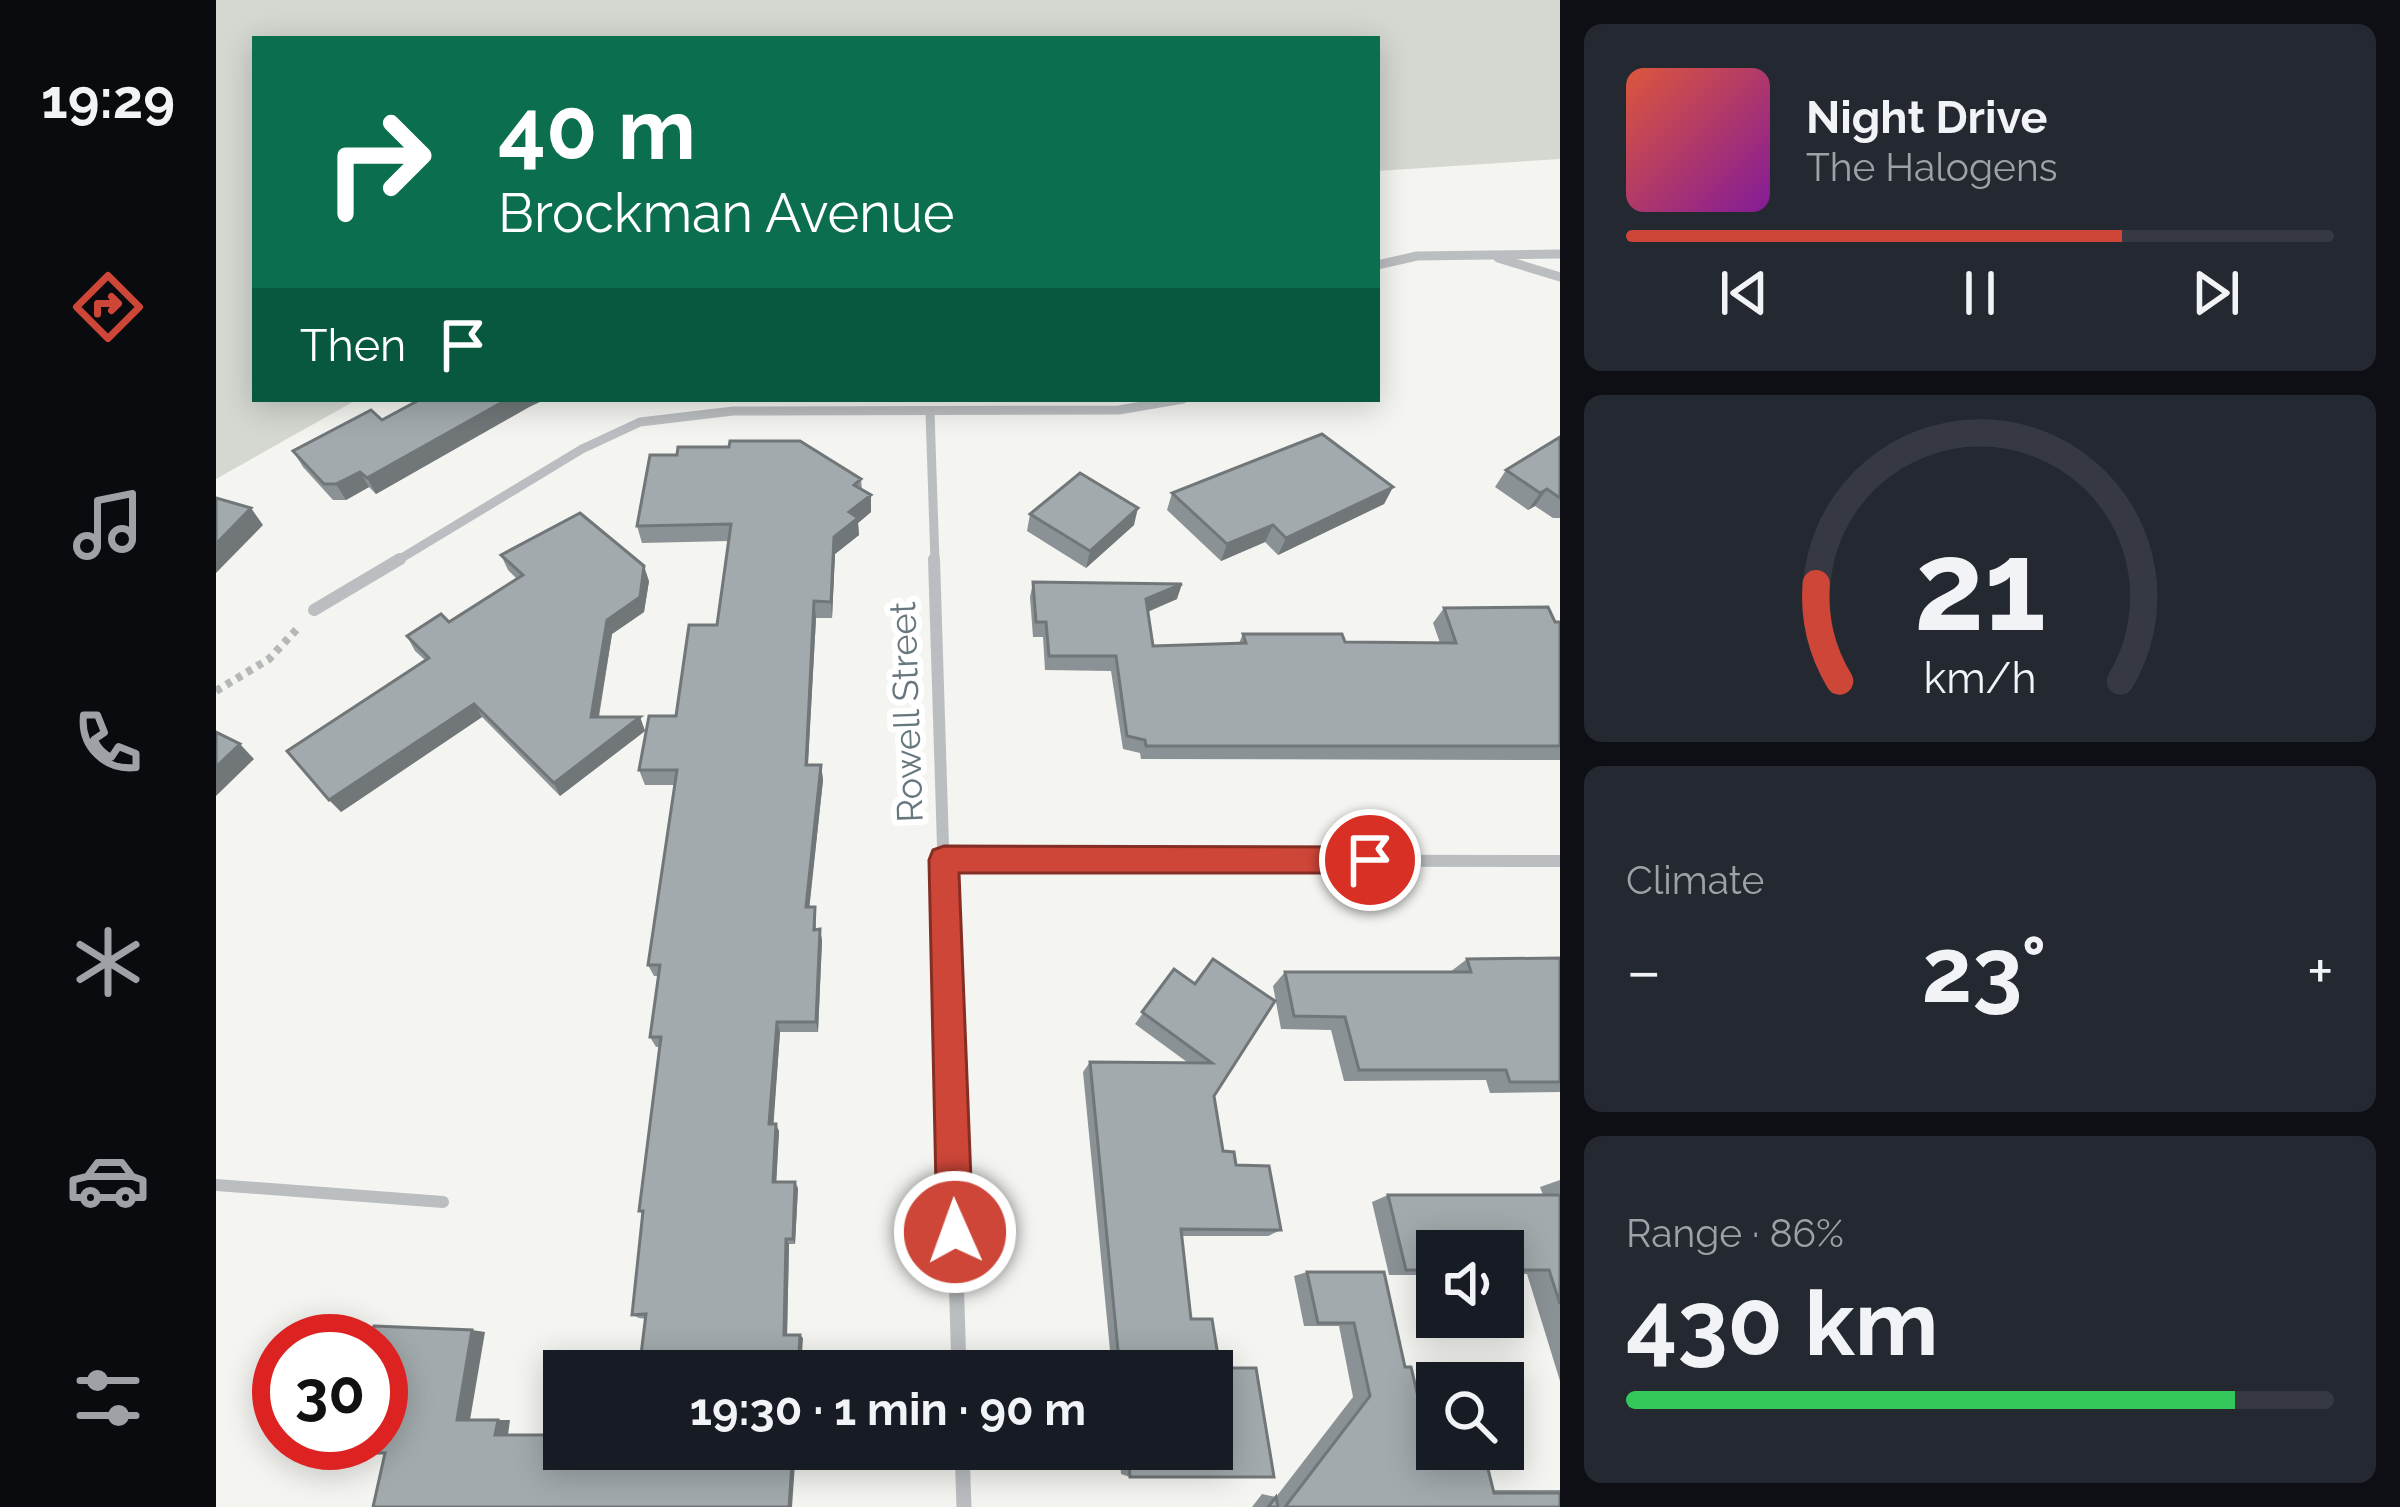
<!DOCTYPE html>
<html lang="en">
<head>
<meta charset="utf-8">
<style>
	:root { --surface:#171b24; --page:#242831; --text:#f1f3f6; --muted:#9ea1a6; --line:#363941; --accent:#cd4638 }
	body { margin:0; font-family:Raleway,sans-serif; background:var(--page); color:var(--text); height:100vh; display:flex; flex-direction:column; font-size:45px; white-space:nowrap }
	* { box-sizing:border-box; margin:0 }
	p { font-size:39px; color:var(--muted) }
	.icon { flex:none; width:66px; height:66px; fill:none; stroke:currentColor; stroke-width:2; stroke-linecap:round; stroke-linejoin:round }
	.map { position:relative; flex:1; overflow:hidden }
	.details { display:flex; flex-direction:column; gap:24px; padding:24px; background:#0d0f14; width:840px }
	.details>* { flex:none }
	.guide { position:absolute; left:36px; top:36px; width:1128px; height:366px; border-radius:0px; box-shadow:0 6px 30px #0003; background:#0b6e4f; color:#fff; overflow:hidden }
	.tools { position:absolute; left:1200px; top:1230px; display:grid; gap:24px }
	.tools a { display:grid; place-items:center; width:108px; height:108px; border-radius:0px; background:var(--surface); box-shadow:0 6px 30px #0003; font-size:60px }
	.speed { position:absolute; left:36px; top:1314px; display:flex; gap:24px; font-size:60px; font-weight:700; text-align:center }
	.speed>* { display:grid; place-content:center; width:156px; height:156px; border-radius:50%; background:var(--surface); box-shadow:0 6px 30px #0003; line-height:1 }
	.speed .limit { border:18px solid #d22; background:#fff; color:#111 }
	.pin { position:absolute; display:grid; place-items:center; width:102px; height:102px; color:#fff; margin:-51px; border:6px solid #fff; border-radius:50%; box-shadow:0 3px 12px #0007 }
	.me { position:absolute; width:132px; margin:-66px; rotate:358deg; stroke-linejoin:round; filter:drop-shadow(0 0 9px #0008) }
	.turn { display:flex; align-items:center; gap:42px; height:252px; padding:0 48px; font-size:54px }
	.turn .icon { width:156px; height:156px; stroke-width:2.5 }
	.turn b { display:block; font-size:84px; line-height:102px }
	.then { display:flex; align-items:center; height:114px; padding:0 48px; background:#0003; gap:24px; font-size:45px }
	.big { font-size:90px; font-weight:700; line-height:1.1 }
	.details .card { flex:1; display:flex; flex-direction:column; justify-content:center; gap:18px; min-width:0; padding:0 42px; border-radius:18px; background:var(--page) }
	.details .dial { align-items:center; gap:0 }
	.dial svg { height:312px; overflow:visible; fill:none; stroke:var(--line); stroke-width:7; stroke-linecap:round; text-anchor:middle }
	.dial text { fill:var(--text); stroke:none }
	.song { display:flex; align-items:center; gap:36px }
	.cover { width:144px; height:144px; border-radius:18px; background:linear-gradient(135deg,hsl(10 70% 55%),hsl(290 70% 35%)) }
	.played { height:12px; border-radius:6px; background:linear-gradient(90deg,var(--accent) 70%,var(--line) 70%) }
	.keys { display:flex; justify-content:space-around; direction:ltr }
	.heat { display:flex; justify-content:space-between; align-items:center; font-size:66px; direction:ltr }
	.charge { height:18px; border-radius:9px; background:linear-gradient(90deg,#34c759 86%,var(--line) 0) }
	.trip { position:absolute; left:327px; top:1350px; width:690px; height:120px; border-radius:0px; background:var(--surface); box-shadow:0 6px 30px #0003; font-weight:700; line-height:120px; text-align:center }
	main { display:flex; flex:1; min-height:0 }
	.menu { display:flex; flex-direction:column; width:216px; justify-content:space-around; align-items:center; background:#090b0e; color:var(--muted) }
	.menu .icon { width:84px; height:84px }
	.menu .current { color:var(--accent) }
	.menu b { font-size:54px; color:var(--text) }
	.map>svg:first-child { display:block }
	.green { fill:#d4d8d1 }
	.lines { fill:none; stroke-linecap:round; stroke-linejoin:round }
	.path { stroke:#b4b8b9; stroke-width:8; stroke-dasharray:6 6; stroke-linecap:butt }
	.lane { stroke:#babec0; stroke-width:12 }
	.street-far2 { stroke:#babec0; stroke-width:9 }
	.street-far1 { stroke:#babec0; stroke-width:12 }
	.street { stroke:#babec0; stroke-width:15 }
	.wall { fill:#8b9295 }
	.shaded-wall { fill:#717779 }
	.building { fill:#a2aaad; stroke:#717779; stroke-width:3 }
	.route { fill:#cd4638; stroke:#852e24; stroke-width:3 }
	.labels { text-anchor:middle; stroke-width:12; stroke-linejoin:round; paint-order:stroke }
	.street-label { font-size:36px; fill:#67777e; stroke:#fff }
</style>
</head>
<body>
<main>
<nav class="menu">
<b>19:29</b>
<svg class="icon current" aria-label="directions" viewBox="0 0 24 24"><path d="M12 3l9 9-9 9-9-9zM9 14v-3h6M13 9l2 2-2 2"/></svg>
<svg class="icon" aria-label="music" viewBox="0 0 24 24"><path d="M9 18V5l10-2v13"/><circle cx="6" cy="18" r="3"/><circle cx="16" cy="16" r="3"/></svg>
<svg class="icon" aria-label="phone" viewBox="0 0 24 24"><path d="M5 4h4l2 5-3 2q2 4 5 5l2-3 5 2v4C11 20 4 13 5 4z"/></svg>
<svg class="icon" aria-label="climate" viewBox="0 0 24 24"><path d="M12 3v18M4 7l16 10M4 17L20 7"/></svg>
<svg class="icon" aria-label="car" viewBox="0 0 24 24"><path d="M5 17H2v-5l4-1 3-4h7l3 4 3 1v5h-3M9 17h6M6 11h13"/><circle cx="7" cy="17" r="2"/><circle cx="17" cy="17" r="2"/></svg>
<svg class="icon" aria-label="filters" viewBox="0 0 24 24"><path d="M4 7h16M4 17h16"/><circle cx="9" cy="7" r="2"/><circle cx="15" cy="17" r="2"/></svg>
</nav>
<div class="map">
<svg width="1344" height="1507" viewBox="0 0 1344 1507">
	<rect width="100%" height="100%" fill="#f4f4f1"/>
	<polygon class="green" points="0,0 1344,0 1344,159 1161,171 1161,39 39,39 39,399 142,399 0,479"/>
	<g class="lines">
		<polyline class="path" points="0,691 53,659 81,629"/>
		<polyline class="lane" points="0,1185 227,1202"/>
		<g class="street-far2">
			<polyline points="1282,258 1344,277"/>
			<polyline points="1161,265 1201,256 1344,254"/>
			<polyline points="714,412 719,562"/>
			<polyline points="179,562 366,449 424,422 517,411 903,410 967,399"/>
		</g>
		<g class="street-far1">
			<polyline points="718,559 731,973"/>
			<polyline points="98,610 184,559"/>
			<polyline points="727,860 1344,861"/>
		</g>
		<g class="street">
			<polyline points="731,970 743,1371"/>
			<polyline points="746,1449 748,1507"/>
		</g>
	</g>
	<g class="wall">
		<polygon points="205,399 330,399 313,407 160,494 153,487 130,500 117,500 87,467 77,451 166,420"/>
		<polygon points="1344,437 1344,518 1337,518 1319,506 1312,510 1279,487 1290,470"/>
		<polygon points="645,479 646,490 655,495 655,512 642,523 643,535 619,554 616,618 600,618 592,765 605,765 607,780 593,907 599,907 600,930 604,929 606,941 602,1032 564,1032 557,1124 563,1131 560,1182 582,1188 579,1244 573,1244 571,1335 587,1338 423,1318 416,1315 427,1214 423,1211 443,1047 440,1047 434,1037 443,976 438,976 432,965 459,785 429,785 423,770 460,716 501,625 513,541 426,543 421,526"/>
		<polygon points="1177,487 1168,504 1062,555 1049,542 1005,561 951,510 956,493"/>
		<polygon points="814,514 918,525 870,568 811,531"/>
		<polygon points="285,555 433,581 428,612 396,634 383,717 424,717 429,731 344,796 266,717 125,812 209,660 199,651 191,636 233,622 301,579 292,570"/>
		<polygon points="817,582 961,599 932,612 937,646 1023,643 1027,634 1129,642 1224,643 1217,623 1228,608 1344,622 1344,760 925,759 924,753 907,749 895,671 829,670 827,637 817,637 814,597"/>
		<polygon points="1344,958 1344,1092 1274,1093 1270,1080 1128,1081 1115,1030 1065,1029 1057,986 1069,972 1234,972 1251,959"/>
		<polygon points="997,959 1059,1001 998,1096 1007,1151 1018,1152 1020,1165 1053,1166 1065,1230 1052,1236 966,1236 975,1319 996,1319 1004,1368 1040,1368 1058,1477 914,1477 905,1474 903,1449 996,1449 996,1371 896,1371 867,1072 874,1062 971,1062 919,1024 958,969 979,984"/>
		<polygon points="1344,1180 1344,1381 1311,1274 1287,1274 1287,1251 1221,1251 1221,1275 1173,1275 1156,1202 1172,1195 1327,1195 1324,1187"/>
		<polygon points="1091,1272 1189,1367 1205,1409 1277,1490 1344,1490 1344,1507 1036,1507 1046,1494 1060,1497 1137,1397 1123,1326 1088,1326 1078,1276"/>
	</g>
	<g class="shaded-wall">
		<polygon points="292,399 330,399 313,407 160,494 151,478"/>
		<polygon points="144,472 153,487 130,500 120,484"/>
		<polygon points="1177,487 1168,504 1062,555 1070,538"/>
		<polygon points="1331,489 1319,506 1312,510 1324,493"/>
		<polygon points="655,495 655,512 642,523 643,535 619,554 616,618 615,602 618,537 633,512"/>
		<polygon points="35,508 47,525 0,573 0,544"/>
		<polygon points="922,508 918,525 870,568 874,551"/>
		<polygon points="1057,525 1049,542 1005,561 1011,544"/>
		<polygon points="428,566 433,581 428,612 396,634 380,731 375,717 391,620"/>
		<polygon points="966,584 961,599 925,614 930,599"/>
		<polygon points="598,601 600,618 591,780 590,765"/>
		<polygon points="258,704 266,717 125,812 113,800"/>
		<polygon points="424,717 429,731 344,796 338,783"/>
		<polygon points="24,744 38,759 0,796 0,767"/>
		<polygon points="605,765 607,780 592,920 590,907"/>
		<polygon points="604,929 606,941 602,1032 600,1022"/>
		<polygon points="561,1022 564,1032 557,1131 553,1124"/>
		<polygon points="560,1124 563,1131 560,1188 557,1182"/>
		<polygon points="579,1182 582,1188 579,1244 577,1239"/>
		<polygon points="570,1239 573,1244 571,1337 568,1335"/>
		<polygon points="256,1330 269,1332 254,1420 241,1420"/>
		<polygon points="584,1335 587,1338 585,1371 582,1371"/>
		<polygon points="282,1420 294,1420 292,1435 279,1435"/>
		<polygon points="577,1449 580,1449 576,1507 573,1507"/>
	</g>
	<g class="building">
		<polygon points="205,399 292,399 151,478 144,472 120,484 108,484 77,451 155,410 166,420"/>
		<polygon points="1106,434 1177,487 1070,538 1057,525 1011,544 956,493"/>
		<polygon points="1344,437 1344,498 1331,489 1324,493 1290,470"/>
		<polygon points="514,441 584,441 645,479 638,485 655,495 633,512 642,518 618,537 615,602 598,601 590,765 605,765 590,907 599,907 598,930 604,929 600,1022 561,1022 553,1124 560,1124 557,1182 579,1182 577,1239 570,1239 568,1335 584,1335 582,1371 423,1371 430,1314 416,1315 427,1211 423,1211 445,1037 434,1037 444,965 432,965 461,770 423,770 433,716 460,716 473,625 501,625 515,524 421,526 434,455 461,455 462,447 513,447"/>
		<polygon points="864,473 922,508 874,551 814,514"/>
		<polygon points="0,498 35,508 0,544"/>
		<polygon points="364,513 428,566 424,597 391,620 375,717 424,717 338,783 258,704 113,800 71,751 213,658 191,636 225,614 233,622 307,575 285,555"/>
		<polygon points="817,582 966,584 930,599 937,646 1030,643 1027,634 1126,634 1129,642 1240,643 1228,608 1332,607 1339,622 1344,622 1344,746 930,746 929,740 911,736 900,656 833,656 830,622 820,622"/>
		<polygon points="0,732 24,744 0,767"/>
		<polygon points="1344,958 1344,1082 1294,1082 1290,1070 1143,1070 1129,1017 1078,1016 1069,972 1255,972 1251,959"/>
		<polygon points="997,959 1059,1001 998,1096 1007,1151 1018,1152 1020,1165 1053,1166 1065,1230 965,1229 975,1319 996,1319 1004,1368 1040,1368 1058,1477 914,1477 912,1449 996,1449 996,1371 904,1371 874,1062 996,1063 926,1012 958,969 979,984"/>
		<polygon points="1172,1195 1344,1195 1344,1304 1333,1270 1287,1270 1287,1251 1221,1251 1221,1270 1190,1270"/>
		<polygon points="1091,1272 1168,1272 1189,1367 1195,1367 1205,1409 1221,1409 1221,1449 1267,1449 1278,1493 1344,1493 1344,1507 1069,1507 1154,1396 1138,1323 1102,1323"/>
		<polygon points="158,1326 256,1330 241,1420 282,1420 279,1435 348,1435 348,1449 577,1449 573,1507 157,1507 169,1453 128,1453 130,1443 165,1443 165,1341 154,1341"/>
		<polygon points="1060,1497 1062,1507 1052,1507"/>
	</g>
	<polygon class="route" points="728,846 1154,847 1165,851 1169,860 1165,870 1154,873 743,873 757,1232 752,1244 739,1249 726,1244 721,1232 713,860 717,850"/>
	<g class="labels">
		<g class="street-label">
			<text transform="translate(690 712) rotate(-92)" y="13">Rowell Street</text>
		</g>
	</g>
</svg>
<div class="tools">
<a><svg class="icon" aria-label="sound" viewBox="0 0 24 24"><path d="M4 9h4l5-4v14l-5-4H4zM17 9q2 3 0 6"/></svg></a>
<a><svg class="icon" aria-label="search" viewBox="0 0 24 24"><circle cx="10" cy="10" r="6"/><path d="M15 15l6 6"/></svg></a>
</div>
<div class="speed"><div class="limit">30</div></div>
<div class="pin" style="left:1154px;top:860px;background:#d93025"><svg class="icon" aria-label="arrive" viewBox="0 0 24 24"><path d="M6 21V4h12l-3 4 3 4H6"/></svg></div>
<svg class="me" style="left:739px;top:1232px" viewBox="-20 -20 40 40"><circle r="17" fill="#cd4638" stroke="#fff" stroke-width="3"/><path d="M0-11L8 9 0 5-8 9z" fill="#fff"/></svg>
<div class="trip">19:30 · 1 min · 90 m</div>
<div class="guide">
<div class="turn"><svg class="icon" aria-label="right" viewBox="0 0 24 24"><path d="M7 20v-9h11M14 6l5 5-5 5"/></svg><div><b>40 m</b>Brockman Avenue</div></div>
<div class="then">Then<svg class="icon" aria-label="arrive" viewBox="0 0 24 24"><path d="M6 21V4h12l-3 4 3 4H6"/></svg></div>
</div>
</div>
<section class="details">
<div class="card">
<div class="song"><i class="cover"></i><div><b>Night Drive</b><p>The Halogens</p></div></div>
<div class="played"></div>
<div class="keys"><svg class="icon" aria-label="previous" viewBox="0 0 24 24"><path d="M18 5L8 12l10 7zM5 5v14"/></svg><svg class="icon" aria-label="pause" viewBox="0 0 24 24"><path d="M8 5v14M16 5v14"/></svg><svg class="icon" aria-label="next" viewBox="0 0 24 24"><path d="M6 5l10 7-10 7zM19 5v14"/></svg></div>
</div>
<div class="card dial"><svg viewBox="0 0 100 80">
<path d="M14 69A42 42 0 1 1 86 69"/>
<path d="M14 69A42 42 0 0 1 8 44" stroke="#cd4638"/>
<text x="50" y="56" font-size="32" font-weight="700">21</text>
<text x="50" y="72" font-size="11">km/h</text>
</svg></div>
<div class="card"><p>Climate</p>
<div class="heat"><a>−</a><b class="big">23°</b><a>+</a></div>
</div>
<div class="card"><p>Range · 86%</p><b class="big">430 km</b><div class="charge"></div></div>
</section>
</main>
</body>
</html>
